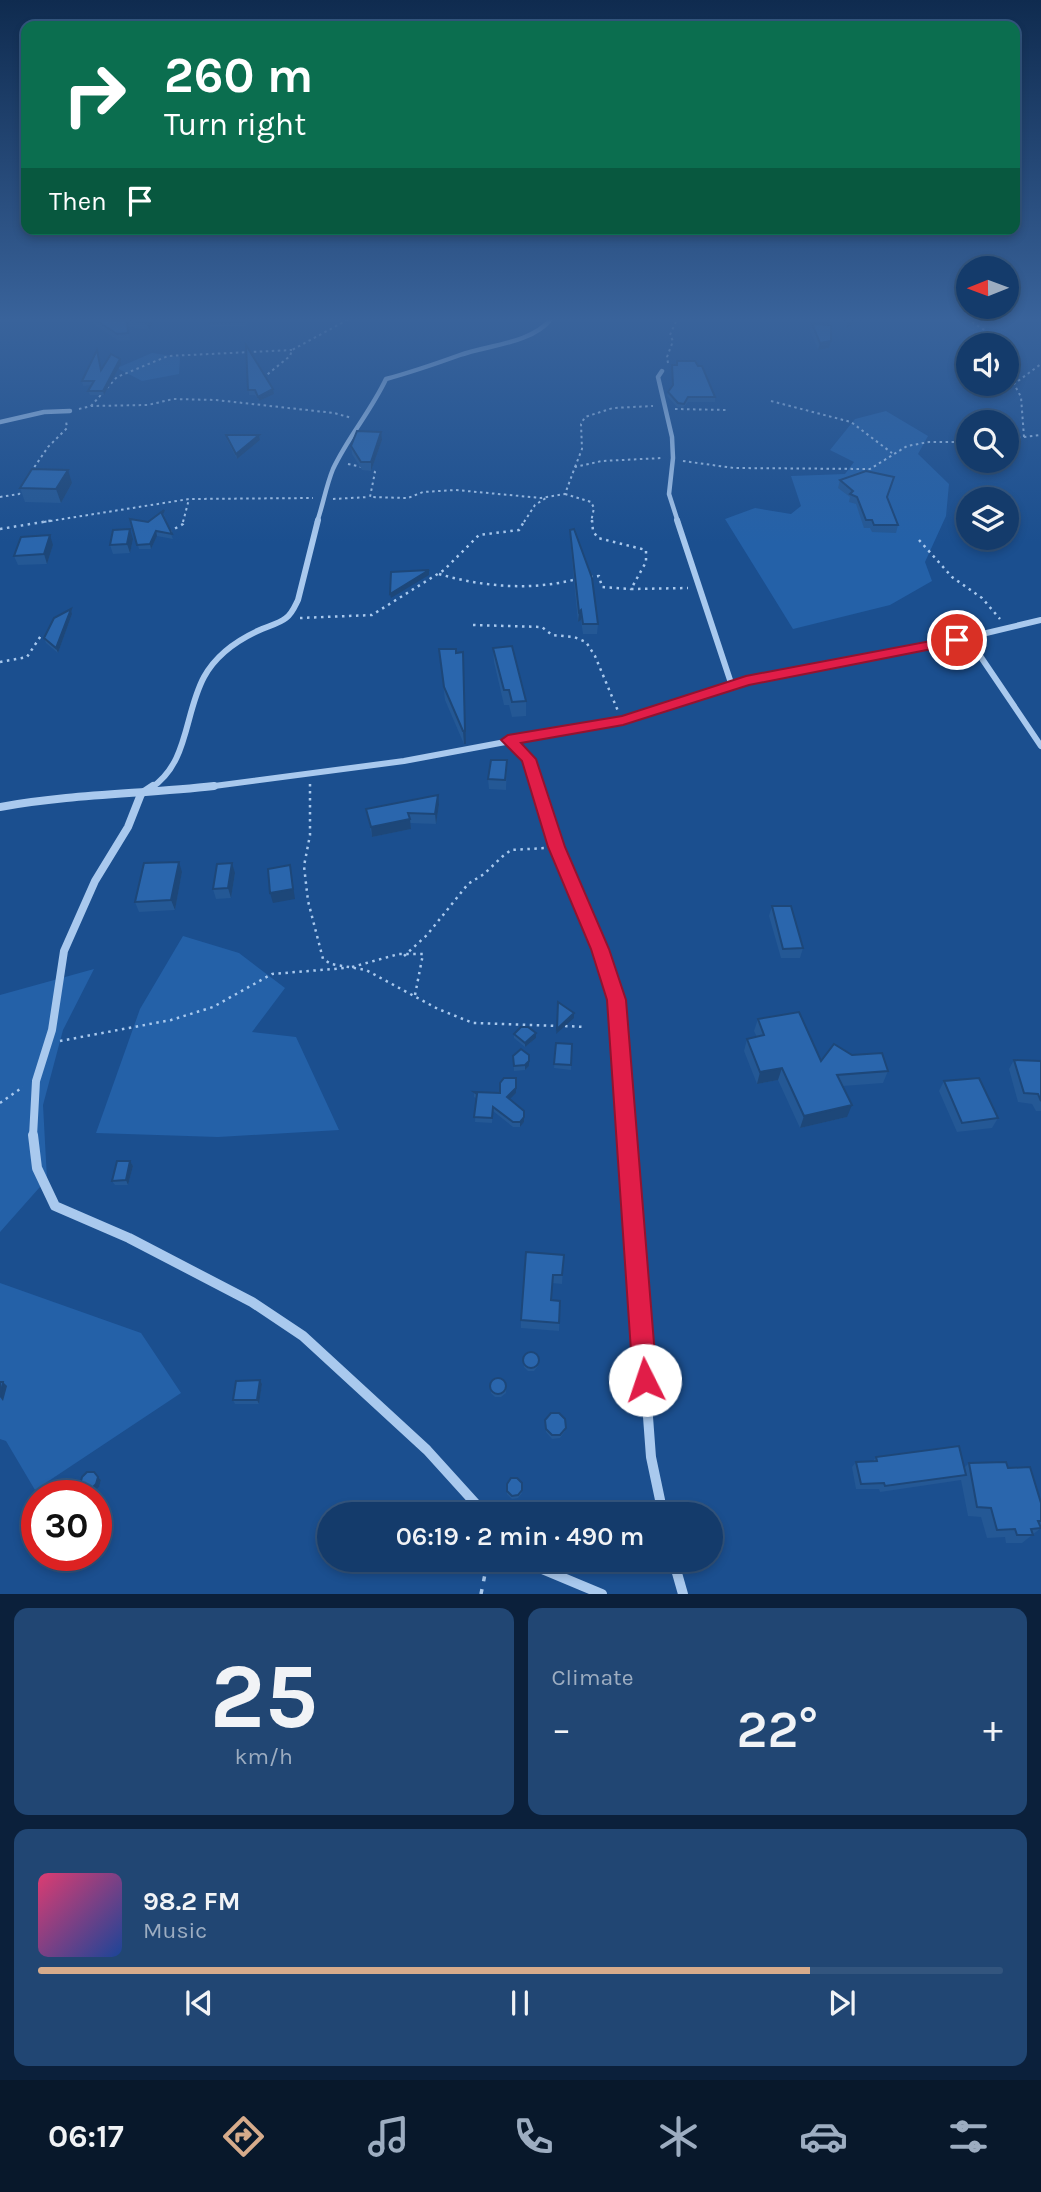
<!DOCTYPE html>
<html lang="en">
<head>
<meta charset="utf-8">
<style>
	:root { --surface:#143b6b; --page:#214673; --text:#f1f3f6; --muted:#9dadc1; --line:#33557e; --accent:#d6ab8b }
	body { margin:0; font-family:Karla,sans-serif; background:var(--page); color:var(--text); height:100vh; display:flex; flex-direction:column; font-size:26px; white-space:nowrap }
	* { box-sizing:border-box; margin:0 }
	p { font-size:23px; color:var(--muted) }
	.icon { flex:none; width:38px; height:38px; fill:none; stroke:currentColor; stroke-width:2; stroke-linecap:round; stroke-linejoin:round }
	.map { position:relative; height:1594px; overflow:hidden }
	.side { display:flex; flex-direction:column; gap:14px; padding:14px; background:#0b203b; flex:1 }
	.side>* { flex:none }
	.hud { position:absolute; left:21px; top:21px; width:999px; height:214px; border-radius:14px; box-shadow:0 4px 10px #0003,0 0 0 2px var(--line); background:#0b6e4f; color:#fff; overflow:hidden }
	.needle { width:46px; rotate:269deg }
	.buttons { position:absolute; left:956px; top:256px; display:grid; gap:14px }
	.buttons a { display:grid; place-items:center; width:63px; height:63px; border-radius:50%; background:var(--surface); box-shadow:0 4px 10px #0003,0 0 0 2px var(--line); font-size:35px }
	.speed { position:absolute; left:21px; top:1480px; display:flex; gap:14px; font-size:35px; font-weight:700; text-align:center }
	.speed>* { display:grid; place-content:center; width:91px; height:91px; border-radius:50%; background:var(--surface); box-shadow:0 4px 10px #0003,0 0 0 2px var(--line); line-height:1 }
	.speed .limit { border:10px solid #d22; background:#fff; color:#111 }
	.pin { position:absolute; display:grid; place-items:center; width:60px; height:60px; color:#fff; margin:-30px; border:4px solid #fff; border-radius:50%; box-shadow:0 2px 7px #0007 }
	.me { position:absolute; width:77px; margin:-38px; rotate:356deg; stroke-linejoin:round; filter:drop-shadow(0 0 5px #0008) }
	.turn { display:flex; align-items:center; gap:24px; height:147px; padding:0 28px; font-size:32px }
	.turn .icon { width:91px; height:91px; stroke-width:2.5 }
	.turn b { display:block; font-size:49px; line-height:60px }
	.then { display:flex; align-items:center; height:66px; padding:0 28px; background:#0003; gap:14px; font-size:26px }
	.big { font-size:52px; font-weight:600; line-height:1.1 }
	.side .card { flex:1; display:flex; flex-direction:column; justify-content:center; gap:10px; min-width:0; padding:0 24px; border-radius:14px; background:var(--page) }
	.side .dial { align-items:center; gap:0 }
	.dial b { font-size:91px; line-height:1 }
	.song { display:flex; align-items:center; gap:21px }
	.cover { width:84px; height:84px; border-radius:10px; background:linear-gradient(135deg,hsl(340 70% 55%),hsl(220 70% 35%)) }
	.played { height:7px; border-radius:4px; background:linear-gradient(90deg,var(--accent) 80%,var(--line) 80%) }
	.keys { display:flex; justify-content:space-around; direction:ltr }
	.heat { display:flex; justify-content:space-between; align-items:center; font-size:38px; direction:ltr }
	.side .tiles { flex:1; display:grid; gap:14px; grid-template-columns:1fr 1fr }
	.card:last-child { grid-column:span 2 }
	.trip { position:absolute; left:317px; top:1502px; width:406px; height:70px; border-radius:35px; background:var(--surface); box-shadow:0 4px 10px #0003,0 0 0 2px var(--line); font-weight:600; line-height:70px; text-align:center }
	.menu { display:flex; height:112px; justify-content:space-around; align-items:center; background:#08182b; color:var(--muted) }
	.menu .icon { width:49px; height:49px }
	.menu .active { color:var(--accent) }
	.menu b { font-size:32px; color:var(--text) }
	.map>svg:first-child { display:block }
	.green { fill:#2461a8 }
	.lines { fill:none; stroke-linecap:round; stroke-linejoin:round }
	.path-far2 { stroke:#a9c9ee; stroke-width:2; stroke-dasharray:2.5 3.5; stroke-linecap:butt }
	.path-far1 { stroke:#a9c9ee; stroke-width:2.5; stroke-dasharray:2.5 4.5; stroke-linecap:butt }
	.path { stroke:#a9c9ee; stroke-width:3.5; stroke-dasharray:5 8; stroke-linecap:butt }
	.street-far3 { stroke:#a9c9ee; stroke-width:4.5 }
	.street-far2 { stroke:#a9c9ee; stroke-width:6 }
	.street-far1 { stroke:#a9c9ee; stroke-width:8 }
	.street { stroke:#a9c9ee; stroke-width:10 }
	.wall { fill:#245895 }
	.shaded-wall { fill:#1d4779 }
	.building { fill:#2a66ad; stroke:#1d4779; stroke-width:2 }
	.route { fill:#e11d48; stroke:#92132f; stroke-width:2 }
</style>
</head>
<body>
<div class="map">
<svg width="1041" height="1594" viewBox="0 0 1041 1594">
	<rect width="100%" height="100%" fill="#1b4f8f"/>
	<g class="green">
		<polygon points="152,353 180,357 179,374 142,381 117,368"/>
		<polygon points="886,411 928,436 918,454 949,484 946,516 925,562 932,581 890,605 793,629 725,519 755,508 791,514 801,506 791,476 845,474 854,462 830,450 855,419"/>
		<polygon points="183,936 239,953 285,988 252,1032 296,1037 339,1130 218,1137 96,1133 140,1009"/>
		<polygon points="94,969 63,1030 43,1105 47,1179 0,1232 0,995"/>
		<polygon points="0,1283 141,1333 181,1393 35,1490 6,1441 0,1439"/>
	</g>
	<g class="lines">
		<g class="path-far2">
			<polyline points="967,319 986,331 996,345"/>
			<polyline points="668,363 667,357 673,341 670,335 677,319"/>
			<polyline points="263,378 290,356 292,350 349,319"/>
			<polyline points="1006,378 1014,384"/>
			<polyline points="771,401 851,422 892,453"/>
			<polyline points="91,406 117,377 168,356 292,350"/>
			<polyline points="79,409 91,406 148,405 173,399 216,400 334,413 352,418"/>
			<polyline points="675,409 727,410"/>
			<polyline points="1024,437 1021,397 1014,384 1041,364"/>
			<polyline points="1006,439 1041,435"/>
			<polyline points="683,461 734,468 870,469 907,446 929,442 968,442"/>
			<polyline points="348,464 362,467"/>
			<polyline points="575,467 582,449 581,424 585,417 613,408 653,406"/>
			<polyline points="369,468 375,472 370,497 408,498 423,492 456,490 541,498 565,494 575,467 602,461 662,458"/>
			<polyline points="31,472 48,447 67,428 66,421"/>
			<polyline points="565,494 591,502 594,508 591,522"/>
			<polyline points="0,497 19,494 23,490"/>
			<polyline points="333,499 369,497"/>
			<polyline points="44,522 189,499 313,498"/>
			<polyline points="183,522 189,499"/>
			<polyline points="524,522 535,505 546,498"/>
		</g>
		<g class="path-far1">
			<polyline points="592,520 593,531 598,538 646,550 646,562 631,589 688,588"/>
			<polyline points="0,529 55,520"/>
			<polyline points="169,532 183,524 184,520"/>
			<polyline points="919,540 952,577 982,598 1000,619"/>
			<path d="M439 574C483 587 532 591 577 579"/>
			<polyline points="590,577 599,576 602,587 631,589"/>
			<polyline points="300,618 372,615 444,570 479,535 519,530 525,520"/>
			<polyline points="473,625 542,627 552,635 574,637 586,642 595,656 618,711"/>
			<polyline points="0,662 27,657 42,634"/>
			<polyline points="310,784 310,835 304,866 308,901 323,959 331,964 366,970 438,1009 473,1023 558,1026"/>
			<polyline points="404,956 427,935 468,884 484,874 503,856 511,850 545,848"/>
			<polyline points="352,967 399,954 423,954 415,995"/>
			<polyline points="565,1026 584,1027"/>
			<polyline points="60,1041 171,1020 213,1007 272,974 345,968"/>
			<polyline points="0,1103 23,1087"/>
		</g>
		<polyline class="path" points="481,1594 488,1559"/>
		<g class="street-far3">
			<polyline points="662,371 658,377 672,437 673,458 669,494 678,522"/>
			<polyline points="0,422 44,412 70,411"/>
			<path d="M317 522C323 505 326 486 333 469 348 437 371 411 386 379 412 372 435 364 460 355 487 345 531 344 551 319"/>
		</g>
		<g class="street-far2">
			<polyline points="677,520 732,686"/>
			<polyline points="968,638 1041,746"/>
			<polyline points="508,740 529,759 538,788"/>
			<path d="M151 788C189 763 184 714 204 677 216 655 239 639 262 629 269 626 280 623 286 618 292 614 295 606 298 600L318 520"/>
			<polyline points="199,788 404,761 623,720 746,681 957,640 1041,620"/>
		</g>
		<g class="street-far1">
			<polyline points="537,786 556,847 600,949 617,1000 627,1136"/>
			<path d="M0 807C71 794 143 794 214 786"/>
			<polyline points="33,1136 36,1081 52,1030 64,951 95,881 128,827 141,794 153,786"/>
		</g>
		<g class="street">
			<polyline points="33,1135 37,1168 55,1206 129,1238 252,1302 303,1336 427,1450 485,1514"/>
			<polyline points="627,1135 651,1457 663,1514"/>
			<polyline points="518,1559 602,1594"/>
			<polyline points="673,1559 683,1594"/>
		</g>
	</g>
	<g class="wall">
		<polygon points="86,319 155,319 149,330 129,327 130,340 119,341"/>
		<polygon points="206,319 248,319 246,326 210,327 210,321 207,322"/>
		<polygon points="812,324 829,348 818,350 810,330"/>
		<polygon points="246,345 274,394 259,401 255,395 249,395"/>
		<polygon points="677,361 715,397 715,402 688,402 683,408 677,407 667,396 668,392 673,385 672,365 676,365"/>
		<polygon points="121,364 104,395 90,395 88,391 92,385 83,386 82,381 101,370"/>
		<polygon points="226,435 259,435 260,440 237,459 227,440"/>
		<polygon points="382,440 371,471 362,470 352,454 351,446"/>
		<polygon points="840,480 887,498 898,525 896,533 872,532 870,528 864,528 856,504 849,502 850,497 838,488"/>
		<polygon points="72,483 61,503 25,502 20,488"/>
		<polygon points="165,515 164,517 173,539 157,536 151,549 139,549 130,519 148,522"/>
		<polygon points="570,530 598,624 597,634 583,634 581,620 578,622 570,539"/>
		<polygon points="133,539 130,553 113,554 110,545"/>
		<polygon points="53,545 47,564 18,565 14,556"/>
		<polygon points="71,609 72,614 58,653 46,643 44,638"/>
		<polygon points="493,648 526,701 526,716 512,717 509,705 504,705 494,662"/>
		<polygon points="439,649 456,653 466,744 464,744 445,700"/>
		<polygon points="507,760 506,790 489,789 488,779"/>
		<polygon points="439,805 436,824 410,823 411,829 372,837 366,809"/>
		<polygon points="182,872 175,910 139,912 135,902"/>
		<polygon points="235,873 231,898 216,899 213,889"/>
		<polygon points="772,906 803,948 800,958 781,958 769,916"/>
		<polygon points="758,1019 821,1061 852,1055 888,1071 883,1083 843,1086 847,1117 800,1128 778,1080 757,1084 744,1051 747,1039 757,1037 754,1031"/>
		<polygon points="536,1033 536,1038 525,1047 514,1038 514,1034"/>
		<polygon points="556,1043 572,1044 571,1070 554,1068"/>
		<polygon points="513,1056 529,1066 525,1070 514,1071"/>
		<polygon points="1014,1060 1041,1061 1041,1111 1036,1111 1032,1104 1018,1102 1009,1069"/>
		<polygon points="944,1081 998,1118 992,1128 957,1132 939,1091"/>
		<polygon points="474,1092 500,1093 516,1093 509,1099 524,1122 520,1127 513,1127 493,1111 492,1123 475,1122 476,1098 474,1097"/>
		<polygon points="130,1161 133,1166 128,1185 115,1185 112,1181"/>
		<polygon points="564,1255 562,1284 552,1283 551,1300 560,1301 559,1331 521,1328 521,1320"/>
		<polygon points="524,1357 538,1366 534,1371 528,1371 524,1367"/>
		<polygon points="260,1380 262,1384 259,1404 235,1404 233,1400"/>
		<polygon points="505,1382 506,1393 501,1397 495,1397 491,1393 491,1383"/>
		<polygon points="545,1420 565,1431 560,1438 552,1439 546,1432"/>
		<polygon points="876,1457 964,1468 969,1463 1008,1468 1041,1503 1041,1528 1022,1543 1006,1543 1005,1537 987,1538 981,1517 968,1516 961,1480 880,1492 879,1489 856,1489 852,1467 856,1462 873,1461"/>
		<polygon points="97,1475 101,1480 99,1487 93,1493 87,1493 84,1490"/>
		<polygon points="507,1484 522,1493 518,1498 512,1499 507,1494"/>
		<polygon points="459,1559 477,1559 473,1565 464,1565"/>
		<polygon points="391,1565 408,1567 404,1572 397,1573"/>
	</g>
	<g class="shaded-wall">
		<polygon points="149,319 155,319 149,330 147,323"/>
		<polygon points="856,319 863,319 846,328 847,323"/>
		<polygon points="831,341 829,348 818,350 820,343"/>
		<polygon points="120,359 121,364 104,395 103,391"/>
		<polygon points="273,389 274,394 259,401 258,397"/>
		<polygon points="381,432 382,440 371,471 371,462"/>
		<polygon points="259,435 260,440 237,459 236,454"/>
		<polygon points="68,470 72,483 61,503 56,489"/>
		<polygon points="130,529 133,539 130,553 127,544"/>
		<polygon points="156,531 157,536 151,549 150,544"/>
		<polygon points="50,535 53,545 47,564 44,554"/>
		<polygon points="429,570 429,575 391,598 390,594"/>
		<polygon points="71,609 72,614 58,653 56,648"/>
		<polygon points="581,610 581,620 578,622 579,612"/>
		<polygon points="463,652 466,744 464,744 463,731"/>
		<polygon points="438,795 439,805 436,824 435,814"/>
		<polygon points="410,819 411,829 372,837 371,827"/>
		<polygon points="179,862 182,872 175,910 171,900"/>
		<polygon points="232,863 235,873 231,898 228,888"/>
		<polygon points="290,865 295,899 273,903 270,893"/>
		<polygon points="574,1013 574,1018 556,1034 557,1029"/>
		<polygon points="536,1033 536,1038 525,1047 525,1043"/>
		<polygon points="529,1061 529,1066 525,1070 525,1065"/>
		<polygon points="782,1068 778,1080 757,1084 760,1072"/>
		<polygon points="516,1088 516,1093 507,1102 507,1097"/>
		<polygon points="852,1105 847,1117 800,1128 804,1116"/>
		<polygon points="524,1117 524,1122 520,1127 520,1122"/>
		<polygon points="130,1161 133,1166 128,1185 126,1180"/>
		<polygon points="260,1380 262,1384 259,1404 257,1400"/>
		<polygon points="3,1382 7,1386 3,1401 0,1397"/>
		<polygon points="98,1477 101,1480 99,1487 93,1493 90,1490"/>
		<polygon points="408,1559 409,1559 408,1567 404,1572 403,1570"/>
	</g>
	<g class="building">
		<polygon points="94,319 149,319 147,323 127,320 128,333 117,334"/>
		<polygon points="210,319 246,319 245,322 209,323"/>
		<polygon points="846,319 856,319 847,323 845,320"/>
		<polygon points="812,324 831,325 831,341 820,343"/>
		<polygon points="246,345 273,389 258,397 255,390 248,390"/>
		<polygon points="97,350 101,370 111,354 120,359 103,391 88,391 94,381 82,381"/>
		<polygon points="677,361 695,361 698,366 702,366 715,397 688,397 684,404 678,403 668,392 673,385 672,365 677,365"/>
		<polygon points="357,431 381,432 371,462 361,462 351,446"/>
		<polygon points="226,435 259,435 236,454"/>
		<polygon points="32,469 68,470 56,489 20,488"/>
		<polygon points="866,471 894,477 887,497 898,525 874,525 872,520 866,520 857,497 850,494 853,491 840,480"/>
		<polygon points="164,510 162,514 172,534 156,531 150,544 137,545 130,519 148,522"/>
		<polygon points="130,529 127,544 110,545 113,530"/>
		<polygon points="574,529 592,578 598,624 583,624 581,610 579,612 570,530"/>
		<polygon points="50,535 44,554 14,556 21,537"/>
		<polygon points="429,570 390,594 391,572"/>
		<polygon points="71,609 56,648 44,638 54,618"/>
		<polygon points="512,646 526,701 512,702 509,690 504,690 493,648"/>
		<polygon points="439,649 456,649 456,653 463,652 465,731 463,731 444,687"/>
		<polygon points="491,760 507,760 505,780 488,779"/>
		<polygon points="438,795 435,814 408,813 410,819 371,827 366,809"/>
		<polygon points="179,862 171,900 135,902 144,863"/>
		<polygon points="232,863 228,888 213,889 217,864"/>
		<polygon points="290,865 293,889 270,893 268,869"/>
		<polygon points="772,906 791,906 803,948 783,949"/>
		<polygon points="558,1002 574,1013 557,1029"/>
		<polygon points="799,1012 821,1061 834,1044 852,1055 882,1053 888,1071 837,1075 852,1105 804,1116 782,1068 760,1072 747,1039 764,1035 758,1019"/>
		<polygon points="521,1027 528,1027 536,1033 525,1043 514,1034"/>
		<polygon points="556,1043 572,1044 571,1065 554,1064"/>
		<polygon points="521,1049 529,1055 529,1061 525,1065 514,1066 513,1056"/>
		<polygon points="1014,1060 1041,1061 1041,1101 1038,1094 1024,1093"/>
		<polygon points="504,1078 516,1078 516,1088 507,1097 524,1111 524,1117 520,1122 513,1122 493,1107 492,1118 474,1117 477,1094 474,1092 500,1093 500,1083"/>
		<polygon points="979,1078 998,1118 962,1123 944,1081"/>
		<polygon points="117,1161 130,1161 126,1180 112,1181"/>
		<polygon points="526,1252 564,1255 562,1275 553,1275 551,1300 560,1301 559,1323 521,1320"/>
		<circle cx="531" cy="1360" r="8"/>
		<circle cx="498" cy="1386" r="8"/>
		<polygon points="260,1380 257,1400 233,1400 236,1381"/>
		<polygon points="0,1382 3,1382 0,1397"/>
		<polygon points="551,1413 559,1413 565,1419 566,1428 560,1435 552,1435 546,1429 545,1420"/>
		<polygon points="959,1446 966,1475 885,1486 884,1483 861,1484 856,1462 877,1461 876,1457"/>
		<polygon points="1006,1462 1008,1468 1030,1467 1041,1503 1041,1521 1038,1521 1041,1528 1031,1529 1033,1535 1017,1535 1015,1529 997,1530 991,1508 977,1507 969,1463"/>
		<polygon points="87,1472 94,1472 98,1477 96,1484 90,1490 84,1490 80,1485 82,1477"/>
		<polygon points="511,1478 517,1478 522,1483 522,1490 518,1495 512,1496 507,1491 507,1484"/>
		<polygon points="391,1508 399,1508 404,1514 386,1514"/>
		<polygon points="436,1510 439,1514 427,1514 429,1511"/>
		<polygon points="392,1559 408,1559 407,1564 403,1570 396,1570 391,1565"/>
		<polygon points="461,1559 475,1559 472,1562 464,1562"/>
	</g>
	<linearGradient id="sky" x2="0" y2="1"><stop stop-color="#0f2b4f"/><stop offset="0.59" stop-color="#39639b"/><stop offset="1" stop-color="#39639b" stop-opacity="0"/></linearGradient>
	<rect width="1041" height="542" fill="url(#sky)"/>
	<polygon class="route" points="957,636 964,640 962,643 749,685 623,725 521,743 536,759 565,847 609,949 626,1000 657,1380 654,1388 645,1392 637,1388 633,1380 607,1000 591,949 548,847 522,761 501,740 508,735 622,716 746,676"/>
</svg>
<div class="buttons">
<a><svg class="needle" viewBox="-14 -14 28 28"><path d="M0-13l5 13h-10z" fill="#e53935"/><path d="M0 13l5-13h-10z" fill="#9dadc1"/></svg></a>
<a><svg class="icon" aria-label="sound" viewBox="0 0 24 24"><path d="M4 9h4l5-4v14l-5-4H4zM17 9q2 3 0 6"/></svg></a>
<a><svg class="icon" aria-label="search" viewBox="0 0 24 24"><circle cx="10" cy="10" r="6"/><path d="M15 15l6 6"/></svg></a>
<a><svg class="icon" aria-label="layers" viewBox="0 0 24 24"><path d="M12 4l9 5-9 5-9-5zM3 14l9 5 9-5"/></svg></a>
</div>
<div class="speed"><div class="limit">30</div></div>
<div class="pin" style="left:957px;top:640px;background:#d93025"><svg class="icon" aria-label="arrive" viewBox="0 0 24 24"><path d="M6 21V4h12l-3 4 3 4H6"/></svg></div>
<svg class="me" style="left:645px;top:1380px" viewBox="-20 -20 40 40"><circle r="19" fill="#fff"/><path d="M0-13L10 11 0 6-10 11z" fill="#e11d48"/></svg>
<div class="trip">06:19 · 2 min · 490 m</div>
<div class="hud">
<div class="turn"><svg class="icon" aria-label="right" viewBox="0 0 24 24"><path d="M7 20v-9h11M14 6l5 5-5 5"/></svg><div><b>260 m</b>Turn right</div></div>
<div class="then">Then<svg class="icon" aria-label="arrive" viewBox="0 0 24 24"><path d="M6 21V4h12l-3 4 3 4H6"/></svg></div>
</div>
</div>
<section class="side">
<div class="tiles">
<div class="card dial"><b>25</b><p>km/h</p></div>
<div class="card"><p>Climate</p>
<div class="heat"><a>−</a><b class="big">22°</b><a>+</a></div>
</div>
<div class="card">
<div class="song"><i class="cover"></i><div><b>98.2 FM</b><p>Music</p></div></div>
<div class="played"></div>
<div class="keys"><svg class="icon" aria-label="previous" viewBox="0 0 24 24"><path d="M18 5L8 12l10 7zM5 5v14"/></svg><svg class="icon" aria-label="pause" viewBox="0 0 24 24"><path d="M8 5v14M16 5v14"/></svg><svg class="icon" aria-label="next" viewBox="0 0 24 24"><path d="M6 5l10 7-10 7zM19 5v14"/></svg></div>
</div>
</div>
</section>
<nav class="menu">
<b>06:17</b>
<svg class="icon active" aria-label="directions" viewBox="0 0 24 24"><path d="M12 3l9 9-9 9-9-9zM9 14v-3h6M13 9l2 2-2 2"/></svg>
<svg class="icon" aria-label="music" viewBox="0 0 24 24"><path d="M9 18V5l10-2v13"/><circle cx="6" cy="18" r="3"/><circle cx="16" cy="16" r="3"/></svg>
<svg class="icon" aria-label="phone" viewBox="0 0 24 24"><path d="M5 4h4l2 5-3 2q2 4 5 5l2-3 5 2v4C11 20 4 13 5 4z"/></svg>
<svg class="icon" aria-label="climate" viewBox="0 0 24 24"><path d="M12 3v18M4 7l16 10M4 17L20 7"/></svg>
<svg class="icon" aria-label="car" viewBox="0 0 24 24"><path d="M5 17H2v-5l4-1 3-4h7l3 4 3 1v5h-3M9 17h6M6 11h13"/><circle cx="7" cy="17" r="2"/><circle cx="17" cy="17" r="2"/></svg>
<svg class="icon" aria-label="filters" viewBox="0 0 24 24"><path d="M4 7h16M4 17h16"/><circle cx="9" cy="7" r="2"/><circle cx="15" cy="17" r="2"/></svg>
</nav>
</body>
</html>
